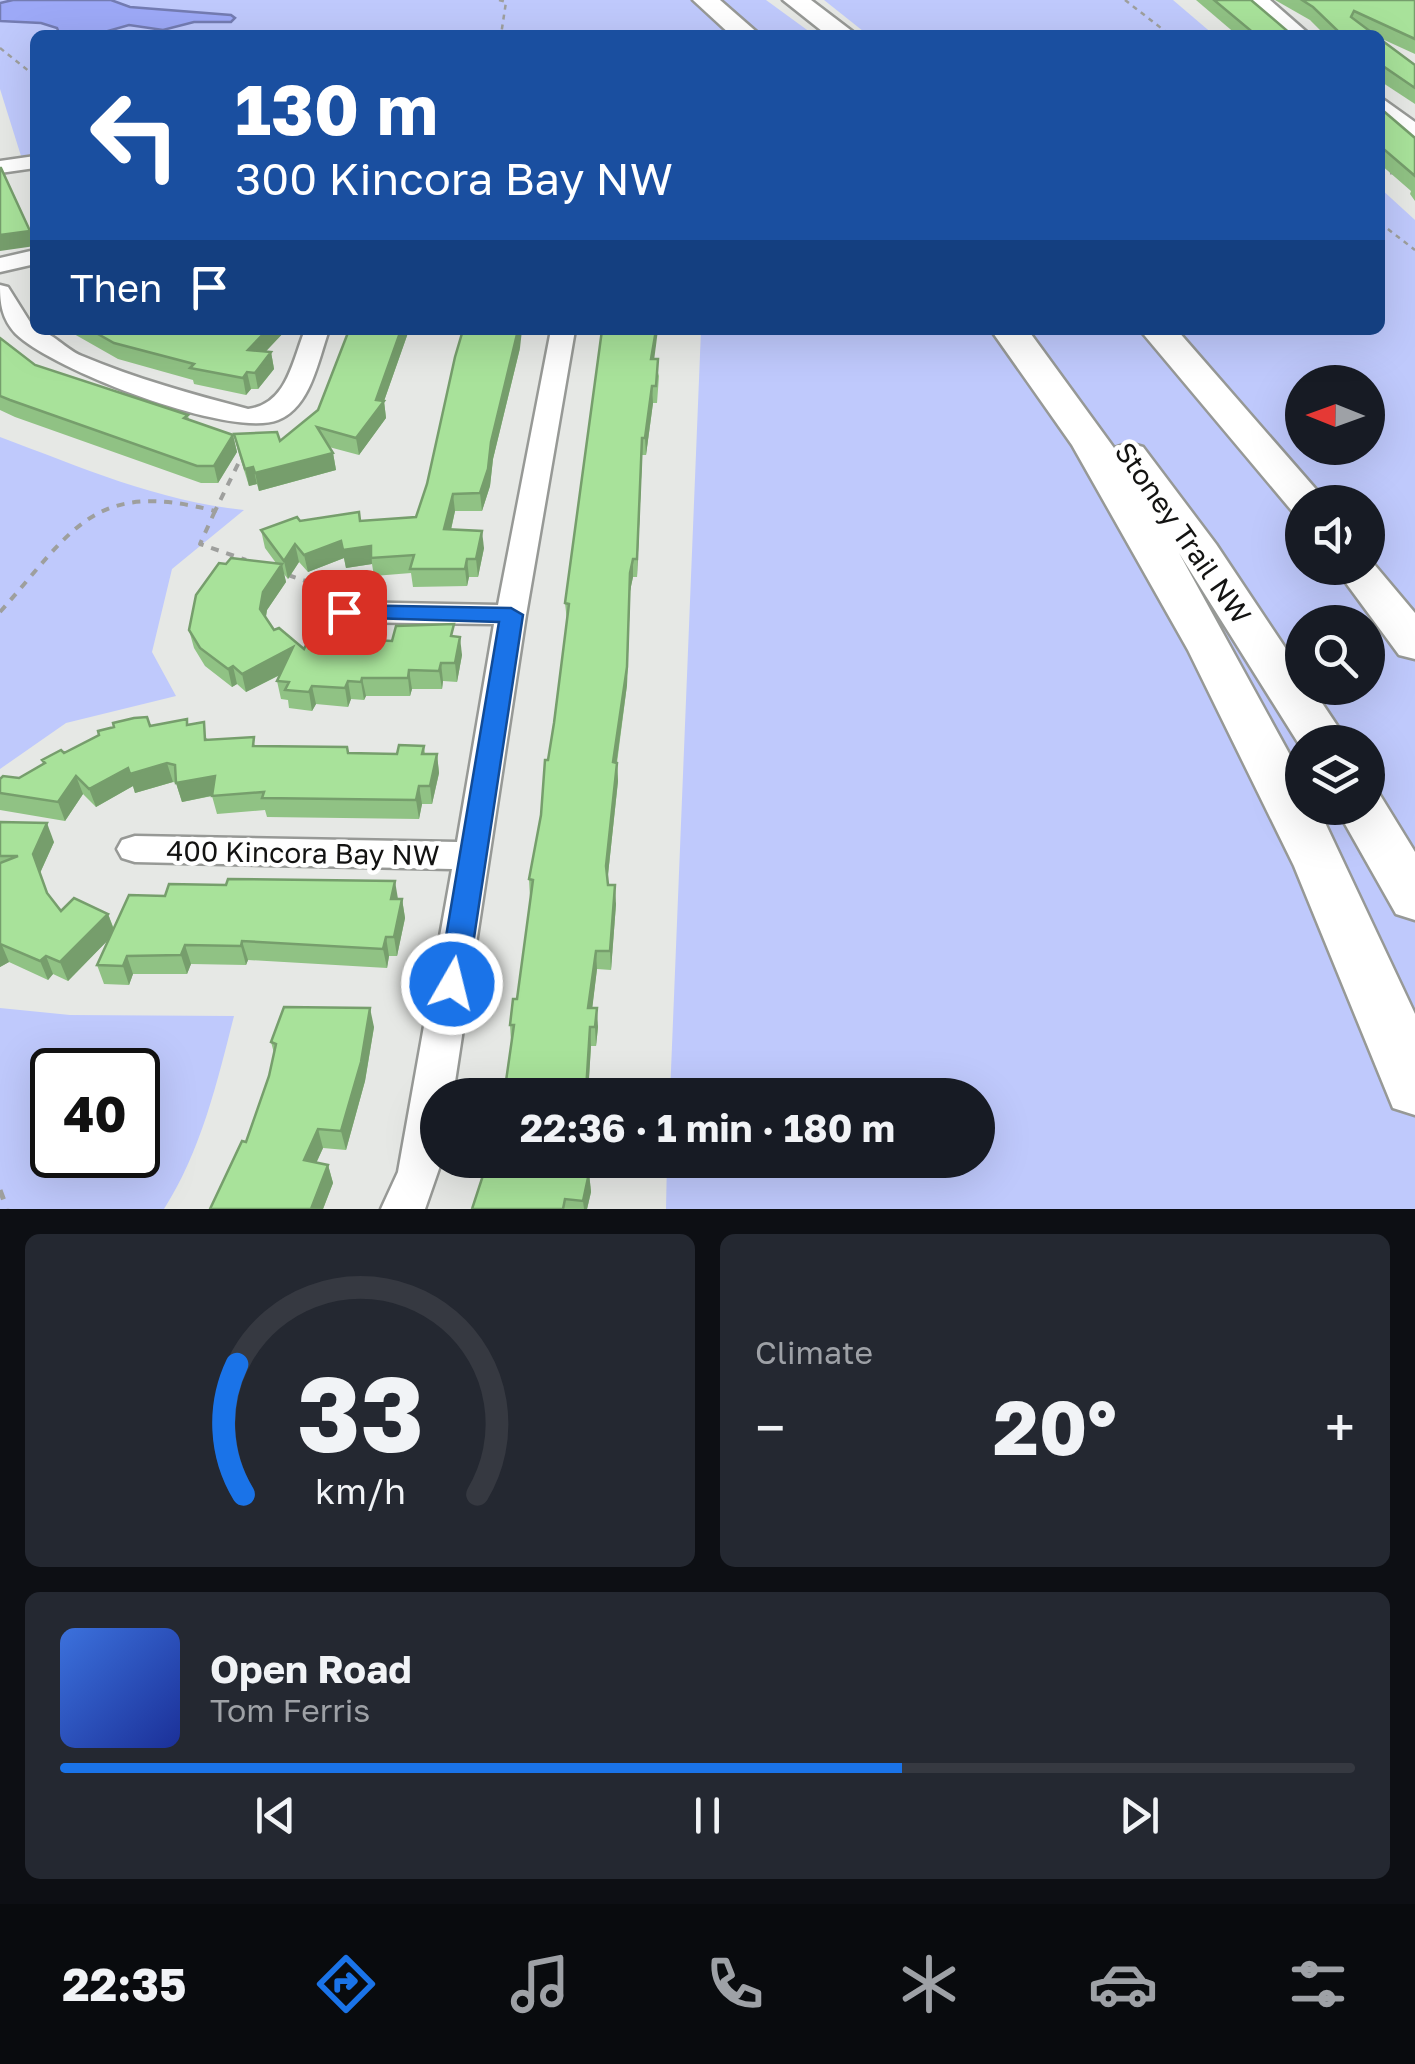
<!DOCTYPE html>
<html lang="en">
<head>
<meta charset="utf-8">
<style>
	:root { --surface:#171b24; --page:#242831; --text:#f1f3f6; --muted:#9ea1a6; --line:#363941; --accent:#1a73e8 }
	body { margin:0; font-family:"Golos Text",sans-serif; background:var(--page); color:var(--text); height:100vh; display:flex; flex-direction:column; font-size:38px; white-space:nowrap }
	* { box-sizing:border-box; margin:0 }
	p { font-size:32px; color:var(--muted) }
	.icon { flex:none; width:55px; height:55px; fill:none; stroke:currentColor; stroke-width:2; stroke-linecap:round; stroke-linejoin:round }
	.map { position:relative; height:1209px; overflow:hidden }
	.drawer { display:flex; flex-direction:column; gap:25px; padding:25px; background:#0d0f14; flex:1 }
	.drawer>* { flex:none }
	.top-card { position:absolute; left:30px; top:30px; width:1355px; height:305px; border-radius:15px; box-shadow:0 10px 40px #0002; background:#1a4fa0; color:#fff; overflow:hidden }
	.needle { width:65px; rotate:271deg }
	.controls { position:absolute; left:1285px; top:365px; display:grid; gap:20px }
	.controls a { display:grid; place-items:center; width:100px; height:100px; border-radius:50%; background:var(--surface); box-shadow:0 10px 40px #0002; font-size:50px }
	.speed { position:absolute; left:30px; top:1048px; display:flex; gap:20px; font-size:50px; font-weight:700; text-align:center }
	.speed>* { display:grid; place-content:center; width:130px; height:130px; border-radius:50%; background:var(--surface); box-shadow:0 10px 40px #0002; line-height:1 }
	.speed .limit { border:5px solid #111; border-radius:15px; background:#fff; color:#111 }
	.pin { position:absolute; display:grid; place-items:center; width:85px; height:85px; color:#fff; margin:-42px; border-radius:20px; box-shadow:0 5px 15px #0006 }
	.me { position:absolute; width:110px; margin:-55px; rotate:8deg; stroke-linejoin:round; filter:drop-shadow(0 0 8px #0008) }
	.turn { display:flex; align-items:center; gap:35px; height:210px; padding:0 40px; font-size:45px }
	.turn .icon { width:130px; height:130px; stroke-width:2.5 }
	.turn b { display:block; font-size:70px; line-height:85px }
	.then { display:flex; align-items:center; height:95px; padding:0 40px; background:#0003; gap:20px; font-size:38px }
	.big { font-size:75px; font-weight:700; line-height:1.1 }
	.drawer .card { flex:1; display:flex; flex-direction:column; justify-content:center; gap:15px; min-width:0; padding:0 35px; border-radius:15px; background:var(--page) }
	.drawer .dial { align-items:center; gap:0 }
	.dial svg { height:260px; overflow:visible; fill:none; stroke:var(--line); stroke-width:7; stroke-linecap:round; text-anchor:middle }
	.dial text { fill:var(--text); stroke:none }
	.song { display:flex; align-items:center; gap:30px }
	.cover { width:120px; height:120px; border-radius:15px; background:linear-gradient(135deg,hsl(220 70% 55%),hsl(230 70% 35%)) }
	.played { height:10px; border-radius:5px; background:linear-gradient(90deg,var(--accent) 65%,var(--line) 65%) }
	.keys { display:flex; justify-content:space-around; direction:ltr }
	.heat { display:flex; justify-content:space-between; align-items:center; font-size:55px; direction:ltr }
	.drawer .tiles { flex:1; display:grid; gap:25px; grid-template-columns:1fr 1fr }
	.card:last-child { grid-column:span 2 }
	.trip { position:absolute; left:420px; top:1078px; width:575px; height:100px; border-radius:50px; background:var(--surface); box-shadow:0 10px 40px #0002; font-weight:700; line-height:100px; text-align:center }
	.tab-bar { display:flex; height:160px; justify-content:space-around; align-items:center; background:#090b0e; color:var(--muted) }
	.tab-bar .icon { width:70px; height:70px }
	.tab-bar .selected { color:var(--accent) }
	.tab-bar b { font-size:45px; color:var(--text) }
	.map>svg:first-child { display:block }
	.green { fill:#bfc9fc; fill-rule:evenodd }
	.water { fill:#9da9f7; stroke:#747cb2; stroke-width:2.5 }
	.lines { fill:none; stroke-linecap:round; stroke-linejoin:round }
	.minor-casing { stroke:#979996; stroke-width:5 }
	.highway-casing { stroke:#979996; stroke-width:5 }
	.path-far2 { stroke:#9e9f9d; stroke-width:2.5; stroke-dasharray:5 5; stroke-linecap:butt }
	.path-far1 { stroke:#9e9f9d; stroke-width:4; stroke-dasharray:8 8; stroke-linecap:butt }
	.path { stroke:#9e9f9d; stroke-width:5; stroke-dasharray:10 10; stroke-linecap:butt }
	.minor { fill:#fff; fill-rule:evenodd }
	.highway { fill:#fff; fill-rule:evenodd }
	.wall { fill:#90c284 }
	.shaded-wall { fill:#769e6c }
	.building { fill:#a8e29a; stroke:#769e6c; stroke-width:2.5 }
	.route { fill:#1a73e8; stroke:#114b97; stroke-width:2.5 }
	.labels { text-anchor:middle; stroke-width:9; stroke-linejoin:round; paint-order:stroke }
	.street-label { font-size:28px; fill:#131312; stroke:#fff }
</style>
</head>
<body>
<div class="map">
<svg width="1415" height="1209" viewBox="0 0 1415 1209">
	<rect width="100%" height="100%" fill="#e6e8e5"/>
	<g class="green">
		<polygon points="0,0 766,0 814,35 35,35 35,154 21,156 0,89"/>
		<polygon points="824,0 1173,0 1214,35 868,35"/>
		<path d="M1380 188 1415 220V1209H666L667 1160H978V1095H670L701 330H1380ZM1302 382H1368V448H1302ZM1302 502H1368V568H1302ZM1302 622H1368V688H1302ZM1302 742H1368V808H1302Z"/>
		<path d="M0 437C81 467 157 501 244 510L172 569 152 652 176 696 66 723 0 769Z"/>
		<path d="M0 1008 70 1015 234 1016C217 1083 201 1151 164 1209H0ZM52 1070H138V1155H52Z"/>
	</g>
	<polygon class="water" points="13,0 111,0 130,7 231,15 235,18 231,22 194,22 163,30 129,25 94,35 60,35 57,28 41,23 0,21 0,3"/>
	<g class="lines">
		<defs>
			<g id="minor">
				<polygon points="1252,0 1270,0 1310,35 1291,35"/>
				<polygon points="1380,97 1415,122 1415,138 1380,112"/>
				<polygon points="35,156 35,168 0,173 0,161"/>
				<polygon points="35,250 35,264 0,272 0,258"/>
				<path d="M0 285 8 287 35 330C52 331 66 350 82 356 137 379 191 394 248 409 287 404 292 362 305 330H329C318 360 311 407 278 420 231 439 53 370 16 334 2 319 0 304 0 285Z"/>
				<polygon points="551,330 575,330 526,615 453,1095 438,1095 438,1160 442,1160 425,1209 381,1209 398,1172 452,869 135,862 122,858 117,849 122,840 135,836 457,842 494,624 344,622 333,619 329,612 333,605 344,602 498,605"/>
			</g>
			<g id="highway">
				<polygon points="693,0 720,0 760,35 731,35"/>
				<polygon points="783,0 811,0 857,35 827,35"/>
				<polygon points="991,330 1028,330 1114,448 1129,443 1143,447 1216,544 1302,673 1302,688 1312,688 1348,742 1302,742 1302,749 1179,553 1302,777 1302,808 1318,808 1320,812 1415,1014 1415,1115 1393,1108 1294,866 1188,650 1072,445"/>
				<polygon points="1140,330 1177,330 1327,502 1302,502 1302,513 1292,511"/>
				<polygon points="1368,557 1415,613 1415,659 1399,655 1335,568 1368,568"/>
				<polygon points="1368,791 1380,795 1415,852 1415,920 1396,914 1336,808 1368,808"/>
			</g>
		</defs>
		<use href="#minor" class="minor-casing"/>
		<use href="#highway" class="highway-casing"/>
		<g class="path-far2">
			<polyline points="499,0 506,2 501,35"/>
			<polyline points="1125,0 1170,35"/>
			<polyline points="0,48 35,76"/>
			<polyline points="1380,174 1395,173"/>
			<polyline points="1380,223 1415,250"/>
		</g>
		<g class="path-far1">
			<polyline points="215,511 200,544 246,560"/>
			<polyline points="288,575 327,588 332,596"/>
			<path d="M0 612C74 529 93 479 215 511L241 458"/>
		</g>
		<polyline class="path" points="0,1190 7,1209"/>
		<use href="#minor" class="minor"/>
		<use href="#highway" class="highway"/>
	</g>
	<g class="wall">
		<polygon points="1196,0 1251,0 1292,35 1237,35"/>
		<polygon points="1275,0 1415,0 1415,54 1380,38 1380,35 1325,35 1310,20"/>
		<polygon points="1380,39 1415,65 1415,104 1380,81"/>
		<polygon points="1380,108 1415,138 1415,201 1410,194 1411,191 1380,164"/>
		<polygon points="67,330 286,330 265,352 271,352 274,369 258,389 251,389 246,395 194,384 193,380 118,359"/>
		<polygon points="349,330 409,330 384,401 386,418 359,455 329,447 333,453 336,470 259,491 257,484 249,486 238,451 234,434 280,441 318,410"/>
		<polygon points="0,338 35,365 188,415 189,420 233,435 237,452 218,483 201,483 15,417 0,410"/>
		<polygon points="520,348 493,459 490,486 482,511 455,511 451,530 484,548 478,577 469,577 467,586 413,587 411,573 374,576 372,564 346,568 344,558 308,572 299,562 288,579 284,574 286,582 267,610 266,617 274,630 304,649 455,637 462,655 457,682 443,681 442,689 412,689 410,696 366,696 364,700 351,699 348,707 316,704 312,711 289,708 288,700 281,699 277,681 280,675 246,692 237,684 232,687 205,666 194,648 189,630 226,564 276,563 265,548 261,530 300,521 360,521 416,517"/>
		<polygon points="654,359 659,376 657,403 653,403 646,455 642,455 637,577 633,577 630,591 627,685 617,763 618,781 607,884 616,904 611,970 597,969 592,1008 598,1027 596,1046 591,1046 588,1091 511,1041 510,1025 517,999 530,898 529,879 541,815 567,621 565,603"/>
		<polygon points="187,719 188,725 209,740 257,746 348,753 397,754 424,746 425,754 437,754 439,773 432,804 422,804 419,819 267,817 265,810 217,814 212,796 182,802 176,783 173,782 135,793 133,786 96,807 83,794 65,821 0,810 0,779 19,778 43,764 42,760 150,726"/>
		<polygon points="0,822 54,842 40,873 48,894 61,911 108,914 114,929 402,899 405,918 397,956 389,956 387,968 248,960 246,965 191,964 187,974 133,974 129,985 104,984 97,965 109,939 68,981 53,974 48,980 9,962 0,967"/>
		<polygon points="374,1027 365,1081 346,1150 323,1148 316,1163 328,1165 333,1183 323,1209 210,1209 246,1142 269,1076 274,1053 271,1042"/>
		<polygon points="584,1173 589,1173 591,1192 587,1209 472,1209"/>
	</g>
	<g class="shaded-wall">
		<polygon points="30,231 35,246 0,251 0,235"/>
		<polygon points="267,330 286,330 252,366 248,350"/>
		<polygon points="401,330 409,330 384,401 386,418 359,455 356,438 376,400"/>
		<polygon points="518,330 522,330 520,348 493,459 490,486 482,511 480,493"/>
		<polygon points="656,330 658,330 652,376 651,359"/>
		<polygon points="271,352 274,369 258,389 255,373"/>
		<polygon points="247,372 251,389 246,395 243,378"/>
		<polygon points="652,386 653,403 646,455 645,438"/>
		<polygon points="233,435 237,452 218,483 214,466"/>
		<polygon points="642,438 642,455 637,577 637,559"/>
		<polygon points="333,453 336,470 259,491 255,473"/>
		<polygon points="253,467 257,484 249,486 245,469"/>
		<polygon points="453,494 455,511 447,547 444,529"/>
		<polygon points="482,531 484,548 478,577 476,559"/>
		<polygon points="341,541 371,546 372,564 346,568 344,558 308,572 304,555"/>
		<polygon points="295,544 299,562 288,579 284,561"/>
		<polygon points="467,559 469,577 467,586 465,569"/>
		<polygon points="633,559 633,577 630,591 627,685 614,781 613,762 630,573"/>
		<polygon points="282,564 286,582 267,610 264,627 260,609 263,592"/>
		<polygon points="460,637 462,655 457,682 455,663"/>
		<polygon points="293,647 297,666 246,692 242,674"/>
		<polygon points="441,663 443,681 442,689 439,671"/>
		<polygon points="233,666 237,684 232,687 228,669"/>
		<polygon points="409,670 412,689 410,696 408,678"/>
		<polygon points="362,678 366,696 364,700 361,682"/>
		<polygon points="348,681 351,699 348,707 345,688"/>
		<polygon points="312,686 316,704 312,711 309,692"/>
		<polygon points="437,754 439,773 432,804 430,786"/>
		<polygon points="167,763 173,782 135,793 133,786 96,807 89,789 128,768"/>
		<polygon points="617,763 618,781 607,884 606,866"/>
		<polygon points="76,776 83,794 65,821 58,802"/>
		<polygon points="215,776 220,794 182,802 176,783"/>
		<polygon points="419,786 422,804 419,819 416,800"/>
		<polygon points="47,823 54,842 40,873 33,854"/>
		<polygon points="395,881 398,899 391,899"/>
		<polygon points="615,885 616,904 611,970 610,951"/>
		<polygon points="402,899 405,918 397,956 394,937"/>
		<polygon points="108,914 115,933 68,981 60,962"/>
		<polygon points="386,937 389,956 387,968 383,949"/>
		<polygon points="242,941 248,960 246,965 241,946"/>
		<polygon points="1,943 9,962 0,967 0,944"/>
		<polygon points="185,945 191,964 187,974 181,955"/>
		<polygon points="596,951 597,969 590,1027 591,1046 588,1095 586,1091 588,1008"/>
		<polygon points="46,956 53,974 48,980 40,961"/>
		<polygon points="127,956 133,974 129,985 123,966"/>
		<polygon points="370,1008 374,1027 365,1081 346,1150 341,1131"/>
		<polygon points="597,1008 598,1027 596,1046 595,1027"/>
		<polygon points="318,1129 323,1148 309,1179 304,1160"/>
		<polygon points="582,1160 586,1160 582,1191 580,1172"/>
		<polygon points="328,1165 333,1183 323,1209 311,1209"/>
		<polygon points="589,1173 591,1192 587,1209 584,1209 583,1201"/>
	</g>
	<g class="building">
		<polygon points="1214,0 1251,0 1292,35 1256,35"/>
		<polygon points="1302,0 1415,0 1415,39 1354,11 1351,17 1375,35 1342,35 1313,7"/>
		<polygon points="1380,39 1415,65 1415,88 1380,64"/>
		<polygon points="1380,108 1415,138 1415,176 1380,146"/>
		<polygon points="0,168 1,168 30,231 0,235"/>
		<polygon points="91,330 267,330 248,350 271,352 255,373 247,372 243,378 190,368 194,364 114,343"/>
		<polygon points="349,330 401,330 376,400 384,401 356,438 317,427 333,453 255,473 253,467 245,469 234,434 277,432 280,441 318,410"/>
		<polygon points="463,330 518,330 491,442 488,469 480,493 453,494 444,529 482,531 476,559 467,559 465,569 410,569 414,555 371,558 371,546 343,550 341,541 304,555 295,544 284,561 261,530 297,517 300,521 359,512 360,521 416,517 427,484 455,357"/>
		<polygon points="602,330 656,330 651,359 658,359 656,386 652,386 645,438 642,438 637,559 633,559 630,573 627,667 613,762 617,763 606,866 608,885 615,885 610,951 596,951 588,1008 597,1008 595,1027 590,1027 586,1091 591,1091 591,1095 504,1095 514,1025 510,1025 513,999 517,999 533,880 529,879 541,815 545,760 548,760 554,723 569,604 565,603"/>
		<polygon points="0,338 35,365 188,415 184,418 233,435 214,466 197,466 10,400 0,396"/>
		<polygon points="231,558 282,564 263,592 260,609 274,630 279,628 304,649 310,637 392,641 396,626 454,624 451,636 460,637 455,663 441,663 439,671 409,670 408,678 362,678 361,682 348,681 345,688 312,686 309,692 285,690 289,682 277,681 293,647 242,674 233,666 228,669 200,648 189,630 196,595 219,563 226,564"/>
		<polygon points="147,717 150,726 187,719 187,725 204,722 205,740 254,737 253,746 347,747 348,753 397,754 399,745 424,746 422,754 437,754 430,786 419,786 416,800 262,798 264,792 212,796 215,776 176,783 175,765 167,763 130,774 128,768 89,789 76,776 58,802 0,793 0,779 3,776 19,778 45,763 42,760 61,750 64,753 99,735 98,731 114,727 113,723 134,718"/>
		<polygon points="0,822 47,823 33,854 47,893 61,911 74,898 108,914 60,962 46,956 40,961 0,944 0,863 18,856 0,856"/>
		<polygon points="228,879 395,881 391,899 402,899 394,937 386,937 383,949 242,941 241,946 185,945 181,955 127,956 123,966 97,965 129,895 165,896 169,884 226,885"/>
		<polygon points="284,1007 370,1008 361,1062 341,1131 318,1129 304,1160 328,1165 311,1209 210,1209 242,1141 246,1142 269,1076 276,1044 271,1042"/>
		<polygon points="488,1160 582,1160 580,1172 589,1173 583,1201 565,1199 563,1209 472,1209"/>
	</g>
	<polygon class="route" points="344,605 511,608 523,615 467,984 463,992 452,996 442,992 438,984 499,622 336,617 332,612"/>
	<g class="labels">
		<g class="street-label">
			<text transform="translate(1183 533) rotate(55)" y="10">Stoney Trail NW</text>
			<text transform="translate(303 853) rotate(1)" y="10">400 Kincora Bay NW</text>
		</g>
	</g>
</svg>
<div class="controls">
<a><svg class="needle" viewBox="-14 -14 28 28"><path d="M0-13l5 13h-10z" fill="#e53935"/><path d="M0 13l5-13h-10z" fill="#9ea1a6"/></svg></a>
<a><svg class="icon" aria-label="sound" viewBox="0 0 24 24"><path d="M4 9h4l5-4v14l-5-4H4zM17 9q2 3 0 6"/></svg></a>
<a><svg class="icon" aria-label="search" viewBox="0 0 24 24"><circle cx="10" cy="10" r="6"/><path d="M15 15l6 6"/></svg></a>
<a><svg class="icon" aria-label="layers" viewBox="0 0 24 24"><path d="M12 4l9 5-9 5-9-5zM3 14l9 5 9-5"/></svg></a>
</div>
<div class="speed"><div class="limit">40</div></div>
<div class="pin" style="left:344px;top:612px;background:#d93025"><svg class="icon" aria-label="arrive" viewBox="0 0 24 24"><path d="M6 21V4h12l-3 4 3 4H6"/></svg></div>
<svg class="me" style="left:452px;top:984px" viewBox="-20 -20 40 40"><circle r="17" fill="#1a73e8" stroke="#fff" stroke-width="3"/><path d="M0-11L8 9 0 5-8 9z" fill="#fff"/></svg>
<div class="trip">22:36 · 1 min · 180 m</div>
<div class="top-card">
<div class="turn"><svg class="icon" aria-label="left" viewBox="0 0 24 24"><path d="M17 20v-9H6M10 6l-5 5 5 5"/></svg><div><b>130 m</b>300 Kincora Bay NW</div></div>
<div class="then">Then<svg class="icon" aria-label="arrive" viewBox="0 0 24 24"><path d="M6 21V4h12l-3 4 3 4H6"/></svg></div>
</div>
</div>
<section class="drawer">
<div class="tiles">
<div class="card dial"><svg viewBox="0 0 100 80">
<path d="M14 69A42 42 0 1 1 86 69"/>
<path d="M14 69A42 42 0 0 1 12 29" stroke="#1a73e8"/>
<text x="50" y="56" font-size="32" font-weight="700">33</text>
<text x="50" y="72" font-size="11">km/h</text>
</svg></div>
<div class="card"><p>Climate</p>
<div class="heat"><a>−</a><b class="big">20°</b><a>+</a></div>
</div>
<div class="card">
<div class="song"><i class="cover"></i><div><b>Open Road</b><p>Tom Ferris</p></div></div>
<div class="played"></div>
<div class="keys"><svg class="icon" aria-label="previous" viewBox="0 0 24 24"><path d="M18 5L8 12l10 7zM5 5v14"/></svg><svg class="icon" aria-label="pause" viewBox="0 0 24 24"><path d="M8 5v14M16 5v14"/></svg><svg class="icon" aria-label="next" viewBox="0 0 24 24"><path d="M6 5l10 7-10 7zM19 5v14"/></svg></div>
</div>
</div>
</section>
<nav class="tab-bar">
<b>22:35</b>
<svg class="icon selected" aria-label="directions" viewBox="0 0 24 24"><path d="M12 3l9 9-9 9-9-9zM9 14v-3h6M13 9l2 2-2 2"/></svg>
<svg class="icon" aria-label="music" viewBox="0 0 24 24"><path d="M9 18V5l10-2v13"/><circle cx="6" cy="18" r="3"/><circle cx="16" cy="16" r="3"/></svg>
<svg class="icon" aria-label="phone" viewBox="0 0 24 24"><path d="M5 4h4l2 5-3 2q2 4 5 5l2-3 5 2v4C11 20 4 13 5 4z"/></svg>
<svg class="icon" aria-label="climate" viewBox="0 0 24 24"><path d="M12 3v18M4 7l16 10M4 17L20 7"/></svg>
<svg class="icon" aria-label="car" viewBox="0 0 24 24"><path d="M5 17H2v-5l4-1 3-4h7l3 4 3 1v5h-3M9 17h6M6 11h13"/><circle cx="7" cy="17" r="2"/><circle cx="17" cy="17" r="2"/></svg>
<svg class="icon" aria-label="filters" viewBox="0 0 24 24"><path d="M4 7h16M4 17h16"/><circle cx="9" cy="7" r="2"/><circle cx="15" cy="17" r="2"/></svg>
</nav>
</body>
</html>
